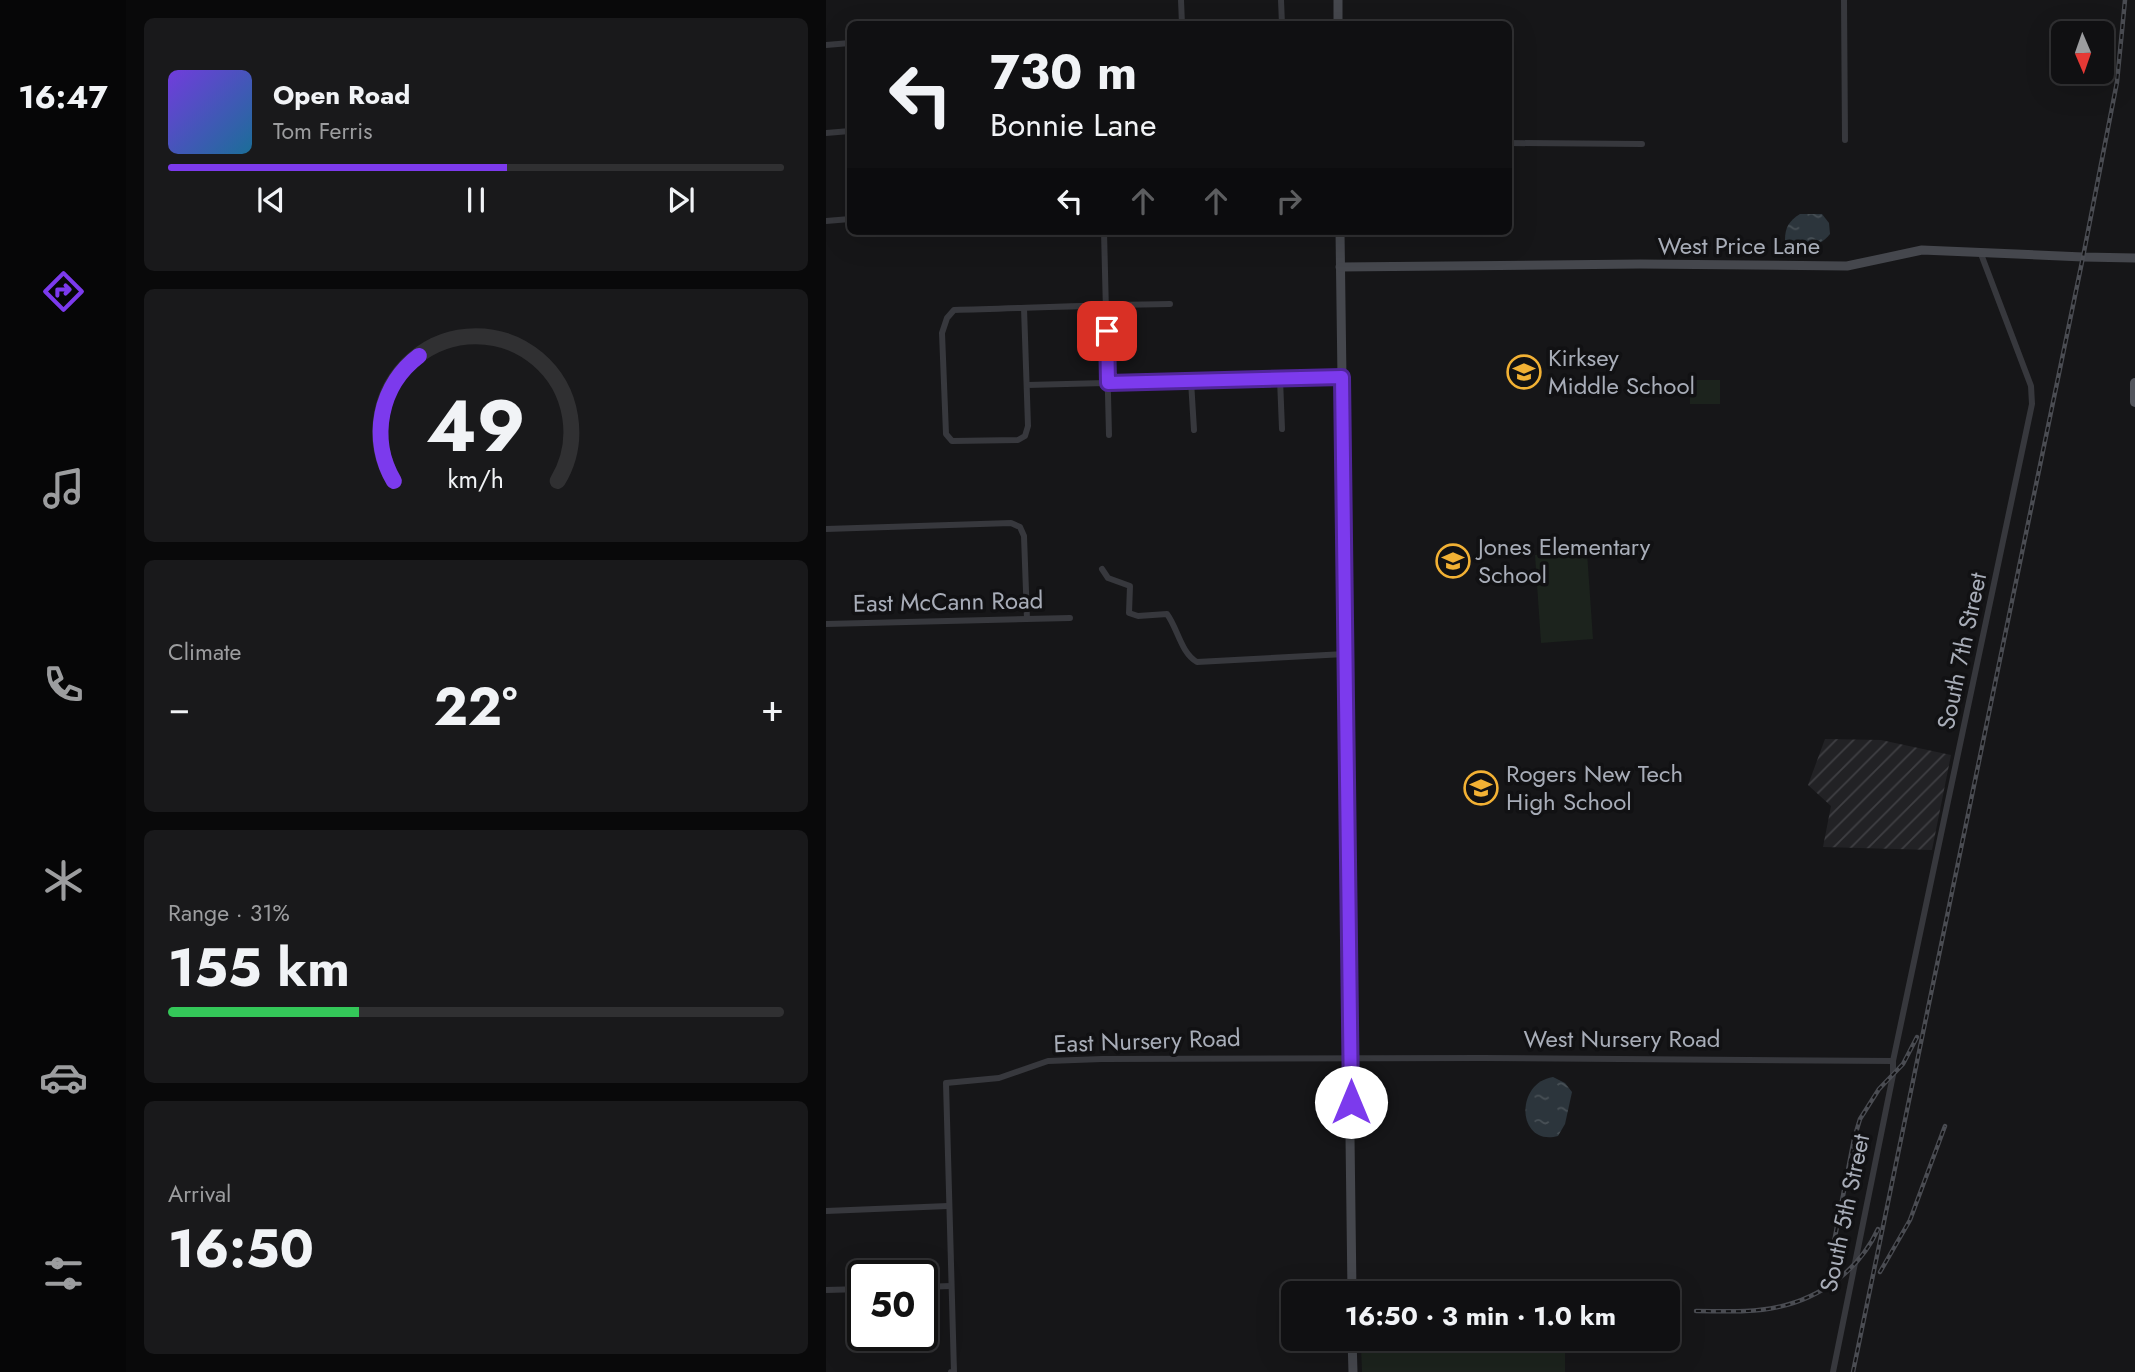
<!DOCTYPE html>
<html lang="en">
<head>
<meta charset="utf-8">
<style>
	:root { --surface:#101012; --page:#19191b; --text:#f1f3f6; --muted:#9c9d9f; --line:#303032; --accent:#7c3aed }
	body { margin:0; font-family:Jost,sans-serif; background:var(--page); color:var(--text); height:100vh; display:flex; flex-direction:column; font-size:26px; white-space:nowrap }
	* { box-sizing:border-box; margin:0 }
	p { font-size:23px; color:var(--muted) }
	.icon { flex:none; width:38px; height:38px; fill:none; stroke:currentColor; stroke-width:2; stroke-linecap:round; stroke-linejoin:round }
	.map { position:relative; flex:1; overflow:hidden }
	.side { display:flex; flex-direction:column; gap:18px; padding:18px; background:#09090a; width:700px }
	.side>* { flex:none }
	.hud { position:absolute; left:21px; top:21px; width:665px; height:214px; border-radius:10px; box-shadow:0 7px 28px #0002,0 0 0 2px var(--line); background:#101012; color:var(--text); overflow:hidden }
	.needle { width:46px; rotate:178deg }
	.tools { position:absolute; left:1225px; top:21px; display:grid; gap:14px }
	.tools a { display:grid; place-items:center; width:63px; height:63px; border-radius:10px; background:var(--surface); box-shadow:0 7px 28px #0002,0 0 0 2px var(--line); font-size:35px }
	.speed { position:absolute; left:21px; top:1260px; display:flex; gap:14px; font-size:35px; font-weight:700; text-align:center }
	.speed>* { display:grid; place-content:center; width:91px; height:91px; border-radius:50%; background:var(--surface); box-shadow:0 7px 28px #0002,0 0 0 2px var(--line); line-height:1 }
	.speed .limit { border:4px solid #111; border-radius:10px; background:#fff; color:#111 }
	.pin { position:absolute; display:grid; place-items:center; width:60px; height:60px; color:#fff; margin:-30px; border-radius:14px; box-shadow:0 4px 10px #0006 }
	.me { position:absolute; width:77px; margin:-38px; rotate:0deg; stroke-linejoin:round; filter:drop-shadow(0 0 5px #0008) }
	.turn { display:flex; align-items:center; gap:24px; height:147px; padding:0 28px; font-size:32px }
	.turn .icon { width:91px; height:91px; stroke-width:2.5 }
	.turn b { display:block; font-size:49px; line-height:60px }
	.lanes { display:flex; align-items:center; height:66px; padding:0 28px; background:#0003; justify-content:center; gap:35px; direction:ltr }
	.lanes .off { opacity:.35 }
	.big { font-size:52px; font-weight:700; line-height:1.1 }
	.side .card { flex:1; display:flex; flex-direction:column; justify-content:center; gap:10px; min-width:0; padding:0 24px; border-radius:10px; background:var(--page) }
	.side .dial { align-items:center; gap:0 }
	.dial svg { height:182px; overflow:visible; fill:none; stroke:var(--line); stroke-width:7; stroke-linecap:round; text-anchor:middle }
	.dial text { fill:var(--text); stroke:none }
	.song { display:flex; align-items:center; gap:21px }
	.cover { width:84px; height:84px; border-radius:10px; background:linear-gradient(135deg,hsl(260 70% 55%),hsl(200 70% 35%)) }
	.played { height:7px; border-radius:4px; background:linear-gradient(90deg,var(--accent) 55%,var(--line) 55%) }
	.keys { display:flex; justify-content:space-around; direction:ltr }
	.heat { display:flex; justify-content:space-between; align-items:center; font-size:38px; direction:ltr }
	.charge { height:10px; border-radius:5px; background:linear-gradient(90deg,#34c759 31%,var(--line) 0) }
	.trip { position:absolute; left:455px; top:1281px; width:399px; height:70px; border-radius:10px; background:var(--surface); box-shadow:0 7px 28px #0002,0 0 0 2px var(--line); font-weight:700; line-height:70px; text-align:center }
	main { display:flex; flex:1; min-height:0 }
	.tab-bar { display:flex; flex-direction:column; width:126px; justify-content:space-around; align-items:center; background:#060607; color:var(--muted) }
	.tab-bar .icon { width:49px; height:49px }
	.tab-bar .active { color:var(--accent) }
	.tab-bar b { font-size:32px; color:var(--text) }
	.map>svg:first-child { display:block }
	.industrial { fill:url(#industrial-furrows) }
	.green { fill:#1c231d }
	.water { fill:url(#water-ripples) }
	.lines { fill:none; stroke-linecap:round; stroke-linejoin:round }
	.street { stroke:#37383d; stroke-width:6 }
	.secondary { stroke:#45474d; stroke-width:9 }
	.primary { stroke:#53555c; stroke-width:10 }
	.rail-casing { stroke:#4a4c52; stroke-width:4.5 }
	.rail { stroke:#111113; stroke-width:2; stroke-dasharray:5; stroke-linecap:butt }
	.route-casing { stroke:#51269a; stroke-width:18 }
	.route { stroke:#7c3aed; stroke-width:12 }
	.labels { text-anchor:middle; stroke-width:7; stroke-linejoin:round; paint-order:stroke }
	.street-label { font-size:24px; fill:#a8adb8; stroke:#111113 }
	.poi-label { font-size:24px; fill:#a8adb8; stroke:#111113; text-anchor:start }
</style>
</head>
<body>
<main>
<nav class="tab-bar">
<b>16:47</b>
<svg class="icon active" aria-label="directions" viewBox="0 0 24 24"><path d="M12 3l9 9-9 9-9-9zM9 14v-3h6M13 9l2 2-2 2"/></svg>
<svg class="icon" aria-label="music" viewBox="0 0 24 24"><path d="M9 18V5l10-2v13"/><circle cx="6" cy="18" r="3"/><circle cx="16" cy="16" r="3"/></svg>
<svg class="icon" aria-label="phone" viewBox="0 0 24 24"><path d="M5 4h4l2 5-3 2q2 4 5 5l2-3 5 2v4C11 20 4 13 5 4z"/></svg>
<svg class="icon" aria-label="climate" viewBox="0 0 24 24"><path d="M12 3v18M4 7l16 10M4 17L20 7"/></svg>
<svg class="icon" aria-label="car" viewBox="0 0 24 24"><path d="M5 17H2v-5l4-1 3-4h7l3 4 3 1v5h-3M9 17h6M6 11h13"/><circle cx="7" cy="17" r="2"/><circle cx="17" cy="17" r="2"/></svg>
<svg class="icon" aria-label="filters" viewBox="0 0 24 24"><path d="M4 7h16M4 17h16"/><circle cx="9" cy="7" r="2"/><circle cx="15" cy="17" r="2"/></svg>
</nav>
<section class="side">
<div class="card">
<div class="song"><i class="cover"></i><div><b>Open Road</b><p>Tom Ferris</p></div></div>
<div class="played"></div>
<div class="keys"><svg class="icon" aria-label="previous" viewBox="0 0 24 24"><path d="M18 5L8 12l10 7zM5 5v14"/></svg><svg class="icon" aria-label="pause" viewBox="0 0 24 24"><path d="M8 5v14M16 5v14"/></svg><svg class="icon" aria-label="next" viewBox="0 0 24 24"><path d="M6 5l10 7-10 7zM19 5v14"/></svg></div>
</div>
<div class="card dial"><svg viewBox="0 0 100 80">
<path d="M14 69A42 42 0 1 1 86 69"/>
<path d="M14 69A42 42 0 0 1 25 14" stroke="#7c3aed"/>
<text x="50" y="56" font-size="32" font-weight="700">49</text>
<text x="50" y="72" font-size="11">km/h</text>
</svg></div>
<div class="card"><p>Climate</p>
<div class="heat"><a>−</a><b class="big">22°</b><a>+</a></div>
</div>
<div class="card"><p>Range · 31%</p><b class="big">155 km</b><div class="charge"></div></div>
<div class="card"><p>Arrival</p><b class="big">16:50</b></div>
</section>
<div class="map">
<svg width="1309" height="1372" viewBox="0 0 1309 1372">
	<defs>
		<pattern id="industrial-furrows" width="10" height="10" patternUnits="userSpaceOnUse" patternTransform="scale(1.75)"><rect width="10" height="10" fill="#222225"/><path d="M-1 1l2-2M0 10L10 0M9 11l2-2" fill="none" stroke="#3f3f43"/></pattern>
		<pattern id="water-ripples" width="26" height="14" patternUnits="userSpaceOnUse" patternTransform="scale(1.75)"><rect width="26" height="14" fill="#2c353c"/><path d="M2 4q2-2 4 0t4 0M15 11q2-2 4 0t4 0" fill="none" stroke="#485056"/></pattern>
	</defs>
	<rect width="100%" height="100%" fill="#161618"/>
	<polygon class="industrial" points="999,739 1055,740 1125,755 1106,850 997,847 1005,806 982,785"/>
	<g class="green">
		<rect x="864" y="380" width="30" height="24"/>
		<polygon points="761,552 767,639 715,643 709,555"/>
		<polygon points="535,1347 739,1350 739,1372 536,1372"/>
	</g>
	<g class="water">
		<path d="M974 214H996L1003 223 1004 234C994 248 973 250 959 240 959 227 963 221 974 214Z"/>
		<path d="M727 1077 739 1083 746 1092 739 1124 732 1136C691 1147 688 1083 727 1077Z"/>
	</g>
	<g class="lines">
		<g class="street">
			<polyline points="355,0 356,24"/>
			<polyline points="455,0 456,24"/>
			<polyline points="1018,0 1019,140"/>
			<polyline points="0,45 24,43"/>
			<polyline points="0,133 24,131"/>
			<polyline points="682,143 816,144"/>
			<polyline points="0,221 24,219"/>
			<polyline points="278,231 283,435"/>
			<path d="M198 308 202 426 199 436 192 440 126 441 120 434 116 333 121 318 128 310C200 308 272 305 344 304"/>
			<polyline points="454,379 456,429"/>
			<polyline points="365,381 368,430"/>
			<polyline points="201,385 516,377"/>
			<polyline points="0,529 185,523 194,527 198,536 201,619"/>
			<path d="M276 569 282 578 304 586 303 613 312 616 341 614C352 629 355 653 371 662L519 654"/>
			<polyline points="0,624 244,618"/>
			<polyline points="0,1211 122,1206"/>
			<polyline points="96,1287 125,1286"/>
			<polyline points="0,1290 37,1289"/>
			<polyline points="125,1372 128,1372 120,1083 173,1078 222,1061 276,1059 656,1058 1067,1061"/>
			<polyline points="1007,1372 1067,1075 1067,1061 1206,404 1205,386 1155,254"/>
		</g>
		<g class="secondary">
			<polyline points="512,0 512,24"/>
			<polyline points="514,231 525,1044 526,1118 524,1137 526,1293"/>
			<polyline points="514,267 814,264 1021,266 1096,250 1257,257 1309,258"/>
			<polyline points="526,1339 527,1372"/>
		</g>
		<polyline class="primary" points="1309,383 1309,402"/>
		<defs>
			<g id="rail">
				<polyline points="1008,1242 1028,1139 1034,1119 1053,1089 1077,1064 1091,1037"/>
				<polyline points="1054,1272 1084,1220 1119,1126"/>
				<path d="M870 1311C897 1311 925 1313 952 1307 995 1298 1034 1269 1052 1229"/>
				<polyline points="1027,1372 1257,257 1291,82 1299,0"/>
			</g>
		</defs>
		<use href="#rail" class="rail-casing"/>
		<use href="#rail" class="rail"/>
	</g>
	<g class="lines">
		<defs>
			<polyline id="route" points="281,331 282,383 516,377 525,1102"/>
		</defs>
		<use href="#route" class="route-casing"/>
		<use href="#route" class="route"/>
	</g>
	<defs>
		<symbol id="school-ring" viewBox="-11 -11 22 22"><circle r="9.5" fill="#111113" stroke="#f2b134" stroke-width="1.5"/><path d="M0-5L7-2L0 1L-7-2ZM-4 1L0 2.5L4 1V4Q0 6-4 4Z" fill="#f2b134"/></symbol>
	</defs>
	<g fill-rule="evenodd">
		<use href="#school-ring" x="679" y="353" width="38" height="38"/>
		<use href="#school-ring" x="608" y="542" width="38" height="38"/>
		<use href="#school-ring" x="636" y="769" width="38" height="38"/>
	</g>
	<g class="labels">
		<g class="street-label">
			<text x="913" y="254">West Price Lane</text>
			<text transform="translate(122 602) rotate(-1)" y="8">East McCann Road</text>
			<text transform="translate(1136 651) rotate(-78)" y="8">South 7th Street</text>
			<text x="796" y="1047">West Nursery Road</text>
			<text transform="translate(321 1041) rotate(-2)" y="8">East Nursery Road</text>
			<text transform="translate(1019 1213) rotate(-78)" y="8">South 5th Street</text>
		</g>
		<g class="poi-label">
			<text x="722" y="366">Kirksey<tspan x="722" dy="28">Middle School</tspan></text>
			<text x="652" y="555">Jones Elementary<tspan x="652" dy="28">School</tspan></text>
			<text x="680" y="782">Rogers New Tech<tspan x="680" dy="28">High School</tspan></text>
		</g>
	</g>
</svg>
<div class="tools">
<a><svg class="needle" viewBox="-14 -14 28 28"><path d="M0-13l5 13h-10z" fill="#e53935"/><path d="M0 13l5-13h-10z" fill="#9c9d9f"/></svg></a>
</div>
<div class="speed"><div class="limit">50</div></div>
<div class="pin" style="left:281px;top:331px;background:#d93025"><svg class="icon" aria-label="arrive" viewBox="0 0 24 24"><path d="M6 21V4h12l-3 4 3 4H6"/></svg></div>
<svg class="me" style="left:525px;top:1102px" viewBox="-20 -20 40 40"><circle r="19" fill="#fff"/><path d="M0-13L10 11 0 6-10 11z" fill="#7c3aed"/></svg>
<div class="trip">16:50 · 3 min · 1.0 km</div>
<div class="hud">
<div class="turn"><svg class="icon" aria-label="left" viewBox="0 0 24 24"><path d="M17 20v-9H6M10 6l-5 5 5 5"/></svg><div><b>730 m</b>Bonnie Lane</div></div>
<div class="lanes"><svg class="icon" aria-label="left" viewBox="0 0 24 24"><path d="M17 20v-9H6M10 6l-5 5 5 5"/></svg><svg class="icon off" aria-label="ahead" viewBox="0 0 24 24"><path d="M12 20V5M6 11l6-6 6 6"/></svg><svg class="icon off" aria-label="ahead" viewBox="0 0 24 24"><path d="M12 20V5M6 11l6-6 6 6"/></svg><svg class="icon off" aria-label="right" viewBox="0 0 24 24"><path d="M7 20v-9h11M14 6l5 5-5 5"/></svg></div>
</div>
</div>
</main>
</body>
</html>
